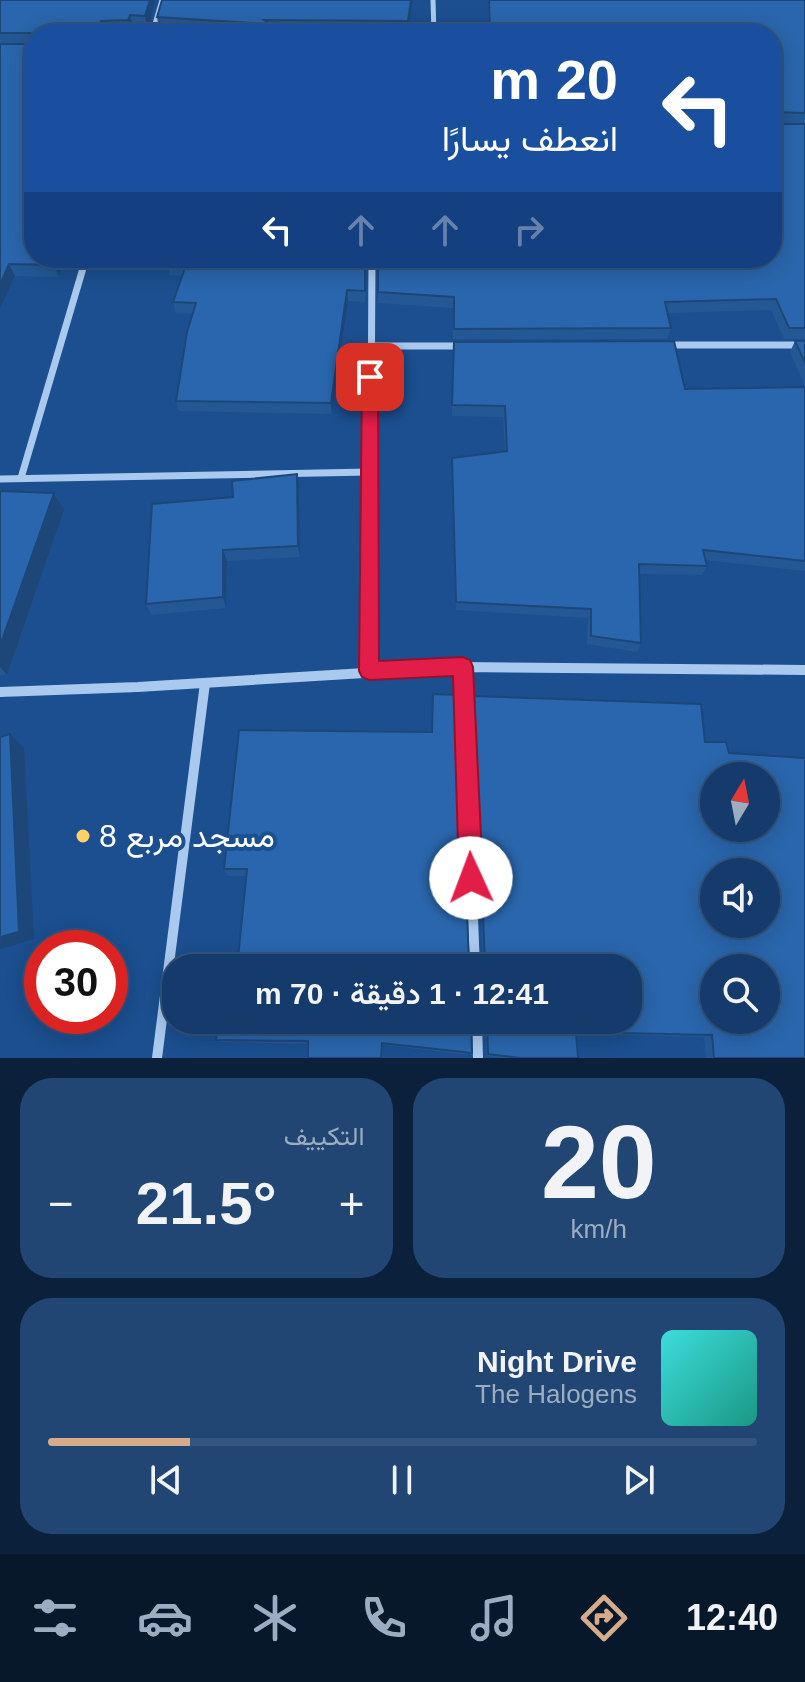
<!DOCTYPE html>
<html lang="ar">
<head>
<meta charset="utf-8">
<style>
	:root { --surface:#143b6b; --page:#214673; --text:#f1f3f6; --muted:#9dadc1; --line:#33557e; --accent:#d6ab8b }
	body { margin:0; font-family:Helvetica,Vazirmatn,sans-serif; background:var(--page); color:var(--text); direction:rtl; height:100vh; display:flex; flex-direction:column; font-size:30px; white-space:nowrap }
	* { box-sizing:border-box; margin:0 }
	p { font-size:26px; color:var(--muted) }
	.icon { flex:none; width:44px; height:44px; fill:none; stroke:currentColor; stroke-width:2; stroke-linecap:round; stroke-linejoin:round }
	.map { position:relative; height:1058px; overflow:hidden; direction:ltr }
	.drawer { display:flex; flex-direction:column; gap:20px; padding:20px; background:#0b203b; flex:1 }
	.drawer>* { flex:none }
	.banner { position:absolute; left:24px; top:24px; width:758px; height:244px; border-radius:32px; box-shadow:0 4px 20px #0003,0 0 0 2px var(--line); direction:rtl; background:#1a4fa0; color:#fff; overflow:hidden }
	.needle { width:52px; rotate:10deg }
	.buttons { position:absolute; left:700px; top:762px; display:grid; gap:16px }
	.buttons a { display:grid; place-items:center; width:80px; height:80px; border-radius:50%; background:var(--surface); box-shadow:0 4px 20px #0003,0 0 0 2px var(--line); font-size:40px }
	.speed { position:absolute; left:24px; top:930px; display:flex; gap:16px; font-size:40px; font-weight:700; text-align:center }
	.speed>* { display:grid; place-content:center; width:104px; height:104px; border-radius:50%; background:var(--surface); box-shadow:0 4px 20px #0003,0 0 0 2px var(--line); line-height:1 }
	.speed .limit { border:12px solid #d22; background:#fff; color:#111 }
	.pin { position:absolute; display:grid; place-items:center; width:68px; height:68px; color:#fff; margin:-34px; border-radius:16px; box-shadow:0 4px 12px #0006 }
	.me { position:absolute; width:88px; margin:-44px; rotate:358deg; stroke-linejoin:round; filter:drop-shadow(0 0 6px #0008) }
	.turn { display:flex; align-items:center; gap:28px; height:168px; padding:0 32px; font-size:36px }
	.turn .icon { width:104px; height:104px; stroke-width:2.5 }
	.turn b { display:block; font-size:56px; line-height:68px }
	.lanes { display:flex; align-items:center; height:76px; padding:0 32px; background:#0003; justify-content:center; gap:40px; direction:ltr }
	.lanes .off { opacity:.35 }
	.big { font-size:60px; font-weight:600; line-height:1.1 }
	.drawer .card { flex:1; display:flex; flex-direction:column; justify-content:center; gap:12px; min-width:0; padding:0 28px; border-radius:32px; background:var(--page) }
	.drawer .dial { align-items:center; gap:0 }
	.dial b { font-size:104px; line-height:1 }
	.song { display:flex; align-items:center; gap:24px }
	.cover { width:96px; height:96px; border-radius:12px; background:linear-gradient(135deg,hsl(180 70% 55%),hsl(170 70% 35%)) }
	.played { height:8px; border-radius:4px; background:linear-gradient(90deg,var(--accent) 20%,var(--line) 20%) }
	.keys { display:flex; justify-content:space-around; direction:ltr }
	.heat { display:flex; justify-content:space-between; align-items:center; font-size:44px; direction:ltr }
	.drawer .tiles { flex:1; display:grid; gap:20px; grid-template-columns:1fr 1fr }
	.card:last-child { grid-column:span 2 }
	.trip { position:absolute; left:162px; top:954px; width:480px; height:80px; border-radius:32px; background:var(--surface); box-shadow:0 4px 20px #0003,0 0 0 2px var(--line); font-weight:600; line-height:80px; text-align:center; direction:rtl }
	.tabs { display:flex; height:128px; justify-content:space-around; align-items:center; background:#08182b; color:var(--muted) }
	.tabs .icon { width:56px; height:56px }
	.tabs .active { color:var(--accent) }
	.tabs b { font-size:36px; color:var(--text) }
	.map>svg:first-child { display:block }
	.lines { fill:none; stroke-linecap:round; stroke-linejoin:round }
	.minor-far2 { stroke:#a9c9ee; stroke-width:5 }
	.minor-far1 { stroke:#a9c9ee; stroke-width:7 }
	.minor { stroke:#a9c9ee; stroke-width:10 }
	.wall { fill:#245895 }
	.shaded-wall { fill:#1d4779 }
	.building { fill:#2a66ad; stroke:#1d4779; stroke-width:2; fill-rule:evenodd }
	.route { fill:#e11d48; stroke:#92132f; stroke-width:2 }
	.poi-dot { fill:#ffd166; stroke:#1b4f8f; stroke-width:3 }
	.labels { text-anchor:middle; stroke-width:8; stroke-linejoin:round; paint-order:stroke }
	.near-poi-label { font-size:32px; fill:#fff; stroke:#1b4f8f; text-anchor:start }
</style>
</head>
<body>
<div class="map">
<svg width="805" height="1058" viewBox="0 0 805 1058">
	<rect width="100%" height="100%" fill="#1b4f8f"/>
	<g class="lines">
		<g class="minor-far2">
			<polyline points="433,0 434,34"/>
			<polyline points="152,34 162,0"/>
		</g>
		<g class="minor-far1">
			<polyline points="664,345 805,345"/>
			<polyline points="371,346 462,346"/>
			<polyline points="21,478 86,258"/>
			<polyline points="0,479 369,472"/>
			<polyline points="370,602 372,258"/>
		</g>
		<g class="minor">
			<polyline points="463,667 475,968"/>
			<polyline points="369,671 370,600"/>
			<polyline points="0,692 138,687 463,667 805,670"/>
			<polyline points="477,1020 478,1058"/>
			<polyline points="157,1058 205,683"/>
		</g>
	</g>
	<g class="wall">
		<polygon points="0,0 156,0 148,28 133,27 131,32 104,32 103,34 34,34 34,258 66,258 59,277 15,276 0,309"/>
		<polygon points="413,0 408,33 270,32 271,34 245,34 159,29 157,17"/>
		<polygon points="488,0 805,0 805,339 784,339 771,310 667,313 671,328 667,339 453,339 453,308 378,303 378,258 772,34 489,34"/>
		<polygon points="366,258 365,302 348,301 332,414 179,411 176,401 193,314 176,313 173,302 183,276 170,275 167,264"/>
		<polygon points="795,341 805,341 805,386 790,352"/>
		<polygon points="453,352 685,389 805,387 805,571 705,560 707,566 702,575 639,574 641,643 637,652 587,644 588,618 456,610 452,458 505,451 503,417 452,416"/>
		<polygon points="297,474 299,485 300,557 227,561 226,608 151,615 146,604 233,497"/>
		<polygon points="0,491 54,493 64,510 7,675 0,675"/>
		<polygon points="474,696 705,742 805,1058 706,1058 704,1037 576,1034 578,1058 501,1058 486,1056 485,1020 628,1020 483,968 473,705"/>
		<polygon points="239,730 469,964 246,876 228,876 224,869"/>
		<polygon points="219,1020 472,1053 470,1055 383,1045 382,1058 308,1058 308,1044 221,1042 216,1040"/>
	</g>
	<g class="shaded-wall">
		<polygon points="150,0 156,0 148,28 145,16"/>
		<polygon points="411,0 413,0 408,33 408,21"/>
		<polygon points="130,15 133,27 131,32 128,20"/>
		<polygon points="101,21 104,32 103,34 95,34"/>
		<polygon points="57,258 66,258 59,277 54,265"/>
		<polygon points="9,264 15,276 0,309 0,285"/>
		<polygon points="347,290 348,301 332,414 331,403"/>
		<polygon points="297,474 299,485 300,557 298,546"/>
		<polygon points="54,493 64,510 7,675 0,667 0,646"/>
		<polygon points="223,550 227,561 226,608 223,597"/>
		<polygon points="10,734 24,748 34,939 0,949"/>
	</g>
	<g class="building">
		<polygon points="0,0 150,0 145,16 130,15 128,20 101,21 95,34 34,34 34,36 31,33 0,33"/>
		<polygon points="162,0 411,0 408,21 264,20 270,24 157,17"/>
		<polygon points="489,0 805,0 805,113 776,112 772,117 772,34 490,34"/>
		<polygon points="34,39 34,212 31,219 34,219 34,258 57,258 54,265 9,264 0,285 0,44 31,44"/>
		<polygon points="772,120 776,124 805,124 805,328 789,328 776,299 665,302 671,328 454,329 454,297 378,292 378,258 772,258"/>
		<polygon points="167,258 365,258 365,291 347,290 331,403 176,401 187,332 196,303 173,302 186,265 167,264"/>
		<polygon points="674,341 685,389 805,387 805,561 703,550 707,566 639,564 641,643 591,636 591,609 456,602 452,458 507,451 505,406 452,405 454,342"/>
		<polygon points="795,341 805,341 805,363"/>
		<polygon points="297,474 298,546 223,550 223,597 146,604 152,504 233,497 232,481"/>
		<polygon points="0,491 54,493 0,646"/>
		<polygon points="433,694 458,695 469,964 472,968 237,968 247,869 224,869 239,730 432,732"/>
		<path d="M474 696 701 704 705 742H726L729 753 805 758V1058H714L712 1035 576 1032 578 1058H520L488 1054 487 1020H628V968H483L485 964ZM714 776H766V828H714ZM714 872H766V924H714ZM714 968H766V1020H714Z"/>
		<polygon points="10,734 19,932 0,937 0,737"/>
		<polygon points="219,1020 471,1020 472,1053 382,1043 381,1058 308,1058 308,1041 216,1040"/>
	</g>
	<polygon class="route" points="370,371 378,377 379,661 463,657 470,660 473,667 483,878 479,886 471,889 463,886 459,878 453,676 369,680 362,677 359,671 362,377"/>
	<circle class="poi-dot" cx="83" cy="836" r="8"/>
	<g class="labels">
		<g class="near-poi-label">
			<text x="99" y="847">مسجد مربع 8</text>
		</g>
	</g>
</svg>
<div class="buttons">
<a><svg class="needle" viewBox="-14 -14 28 28"><path d="M0-13l5 13h-10z" fill="#e53935"/><path d="M0 13l5-13h-10z" fill="#9dadc1"/></svg></a>
<a><svg class="icon" aria-label="sound" viewBox="0 0 24 24"><path d="M4 9h4l5-4v14l-5-4H4zM17 9q2 3 0 6"/></svg></a>
<a><svg class="icon" aria-label="search" viewBox="0 0 24 24"><circle cx="10" cy="10" r="6"/><path d="M15 15l6 6"/></svg></a>
</div>
<div class="speed"><div class="limit">30</div></div>
<div class="pin" style="left:370px;top:377px;background:#d93025"><svg class="icon" aria-label="arrive" viewBox="0 0 24 24"><path d="M6 21V4h12l-3 4 3 4H6"/></svg></div>
<svg class="me" style="left:471px;top:878px" viewBox="-20 -20 40 40"><circle r="19" fill="#fff"/><path d="M0-13L10 11 0 6-10 11z" fill="#e11d48"/></svg>
<div class="trip">12:41 · 1 دقيقة · 70 m</div>
<div class="banner">
<div class="turn"><svg class="icon" aria-label="left" viewBox="0 0 24 24"><path d="M17 20v-9H6M10 6l-5 5 5 5"/></svg><div><b>20 m</b>انعطف يسارًا</div></div>
<div class="lanes"><svg class="icon" aria-label="left" viewBox="0 0 24 24"><path d="M17 20v-9H6M10 6l-5 5 5 5"/></svg><svg class="icon off" aria-label="ahead" viewBox="0 0 24 24"><path d="M12 20V5M6 11l6-6 6 6"/></svg><svg class="icon off" aria-label="ahead" viewBox="0 0 24 24"><path d="M12 20V5M6 11l6-6 6 6"/></svg><svg class="icon off" aria-label="right" viewBox="0 0 24 24"><path d="M7 20v-9h11M14 6l5 5-5 5"/></svg></div>
</div>
</div>
<section class="drawer">
<div class="tiles">
<div class="card dial"><b>20</b><p>km/h</p></div>
<div class="card"><p>التكييف</p>
<div class="heat"><a>−</a><b class="big">21.5°</b><a>+</a></div>
</div>
<div class="card">
<div class="song"><i class="cover"></i><div><b>Night Drive</b><p>The Halogens</p></div></div>
<div class="played"></div>
<div class="keys"><svg class="icon" aria-label="previous" viewBox="0 0 24 24"><path d="M18 5L8 12l10 7zM5 5v14"/></svg><svg class="icon" aria-label="pause" viewBox="0 0 24 24"><path d="M8 5v14M16 5v14"/></svg><svg class="icon" aria-label="next" viewBox="0 0 24 24"><path d="M6 5l10 7-10 7zM19 5v14"/></svg></div>
</div>
</div>
</section>
<nav class="tabs">
<b>12:40</b>
<svg class="icon active" aria-label="directions" viewBox="0 0 24 24"><path d="M12 3l9 9-9 9-9-9zM9 14v-3h6M13 9l2 2-2 2"/></svg>
<svg class="icon" aria-label="music" viewBox="0 0 24 24"><path d="M9 18V5l10-2v13"/><circle cx="6" cy="18" r="3"/><circle cx="16" cy="16" r="3"/></svg>
<svg class="icon" aria-label="phone" viewBox="0 0 24 24"><path d="M5 4h4l2 5-3 2q2 4 5 5l2-3 5 2v4C11 20 4 13 5 4z"/></svg>
<svg class="icon" aria-label="climate" viewBox="0 0 24 24"><path d="M12 3v18M4 7l16 10M4 17L20 7"/></svg>
<svg class="icon" aria-label="car" viewBox="0 0 24 24"><path d="M5 17H2v-5l4-1 3-4h7l3 4 3 1v5h-3M9 17h6M6 11h13"/><circle cx="7" cy="17" r="2"/><circle cx="17" cy="17" r="2"/></svg>
<svg class="icon" aria-label="filters" viewBox="0 0 24 24"><path d="M4 7h16M4 17h16"/><circle cx="9" cy="7" r="2"/><circle cx="15" cy="17" r="2"/></svg>
</nav>
</body>
</html>
